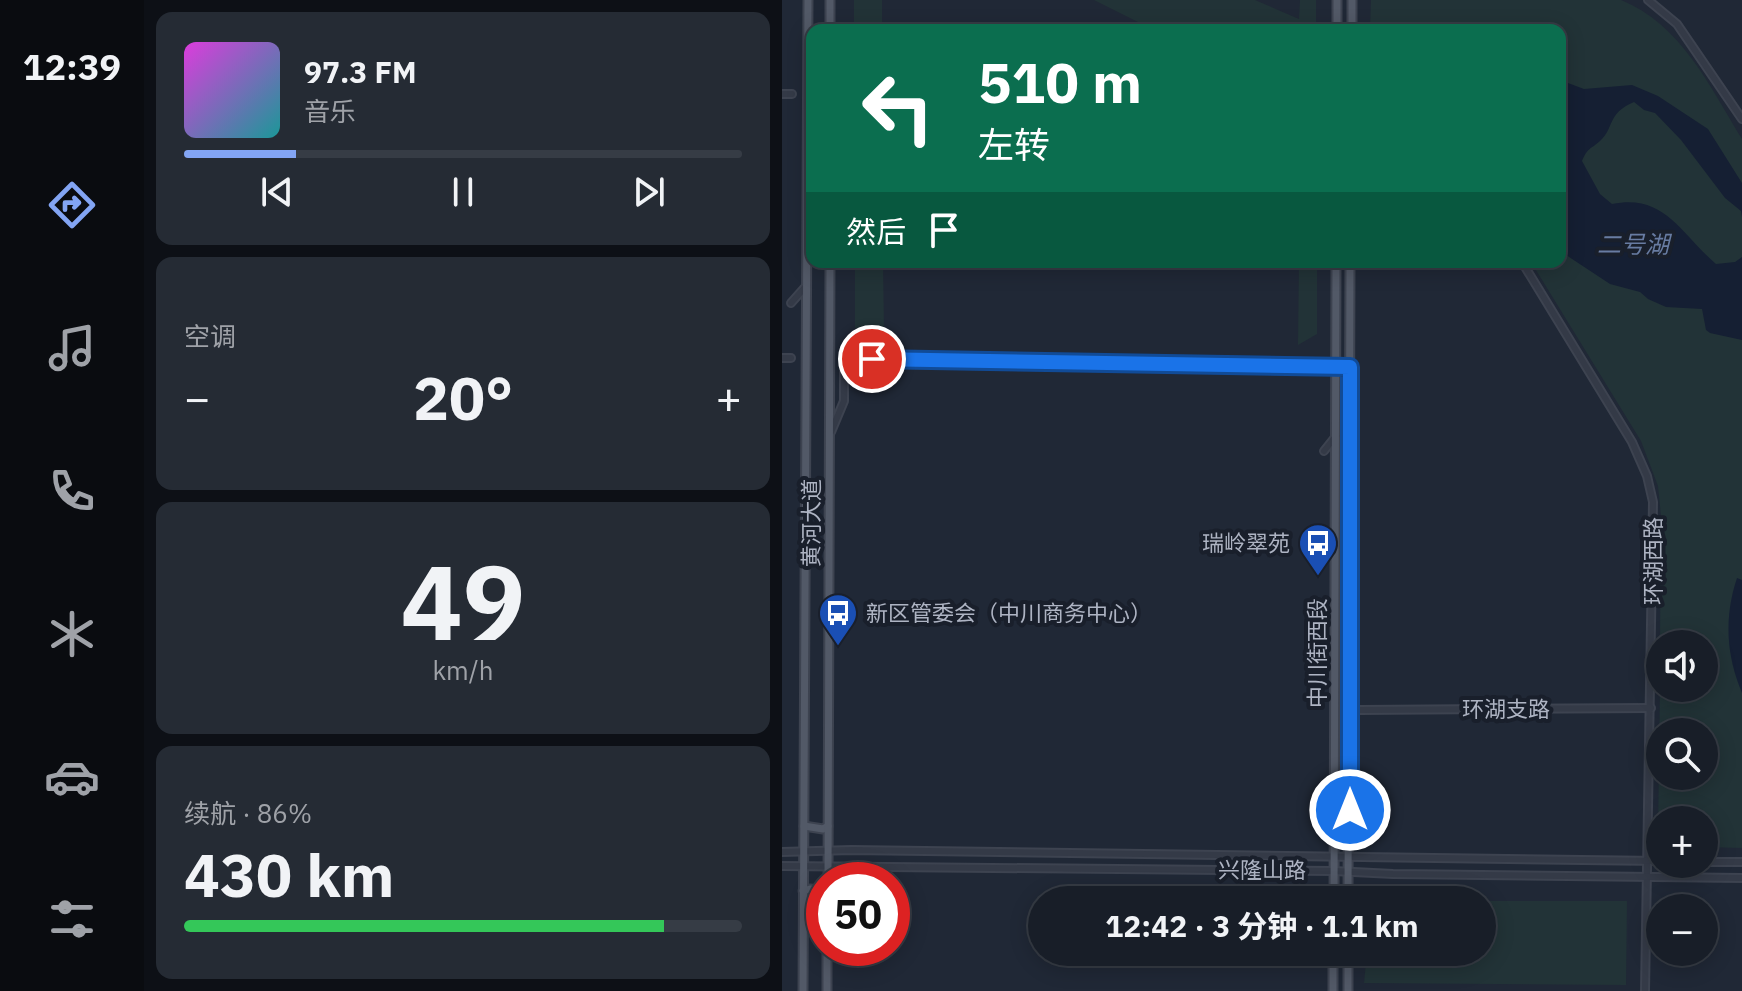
<!DOCTYPE html>
<html lang="zh">
<head>
<meta charset="utf-8">
<style>
	:root { --surface:#181e28; --page:#252b34; --text:#f1f3f6; --muted:#9fa2a8; --line:#363c45; --accent:#83a5f4 }
	body { margin:0; font-family:"IBM Plex Sans","Noto Sans SC",sans-serif; background:var(--page); color:var(--text); height:100vh; display:flex; flex-direction:column; font-size:30px; white-space:nowrap }
	* { box-sizing:border-box; margin:0 }
	p { font-size:26px; color:var(--muted) }
	.icon { flex:none; width:44px; height:44px; fill:none; stroke:currentColor; stroke-width:2; stroke-linecap:round; stroke-linejoin:round }
	.map { position:relative; flex:1; overflow:hidden }
	.drawer { display:flex; flex-direction:column; gap:12px; padding:12px; background:#0d1016; width:638px }
	.drawer>* { flex:none }
	.hud { position:absolute; left:24px; top:24px; width:760px; height:244px; border-radius:16px; box-shadow:0 4px 20px #0003,0 0 0 2px var(--line); background:#0b6e4f; color:#fff; overflow:hidden }
	.controls { position:absolute; left:864px; top:630px; display:grid; gap:16px }
	.controls a { display:grid; place-items:center; width:72px; height:72px; border-radius:50%; background:var(--surface); box-shadow:0 4px 20px #0003,0 0 0 2px var(--line); font-size:40px }
	.speed { position:absolute; left:24px; top:862px; display:flex; gap:16px; font-size:40px; font-weight:700; text-align:center }
	.speed>* { display:grid; place-content:center; width:104px; height:104px; border-radius:50%; background:var(--surface); box-shadow:0 4px 20px #0003,0 0 0 2px var(--line); line-height:1 }
	.speed .limit { border:12px solid #d22; background:#fff; color:#111 }
	.pin { position:absolute; display:grid; place-items:center; width:68px; height:68px; color:#fff; margin:-34px; border:4px solid #fff; border-radius:50%; box-shadow:0 2px 8px #0007 }
	.me { position:absolute; width:88px; margin:-44px; rotate:0deg; stroke-linejoin:round; filter:drop-shadow(0 0 6px #0008) }
	.turn { display:flex; align-items:center; gap:28px; height:168px; padding:0 40px; font-size:36px }
	.turn .icon { width:104px; height:104px; stroke-width:2.5 }
	.turn b { display:block; font-size:56px; line-height:68px }
	.then { display:flex; align-items:center; height:76px; padding:0 40px; background:#0003; gap:16px; font-size:30px }
	.big { font-size:60px; font-weight:700; line-height:1.1 }
	.drawer .tile { flex:1; display:flex; flex-direction:column; justify-content:center; gap:12px; min-width:0; padding:0 28px; border-radius:16px; background:var(--page) }
	.drawer .dial { align-items:center; gap:0 }
	.dial b { font-size:104px; line-height:1 }
	.song { display:flex; align-items:center; gap:24px }
	.cover { width:96px; height:96px; border-radius:12px; background:linear-gradient(135deg,hsl(300 70% 55%),hsl(180 70% 35%)) }
	.played { height:8px; border-radius:4px; background:linear-gradient(90deg,var(--accent) 20%,var(--line) 20%) }
	.keys { display:flex; justify-content:space-around; direction:ltr }
	.heat { display:flex; justify-content:space-between; align-items:center; font-size:44px; direction:ltr }
	.charge { height:12px; border-radius:6px; background:linear-gradient(90deg,#34c759 86%,var(--line) 0) }
	.trip { position:absolute; left:246px; top:886px; width:468px; height:80px; border-radius:40px; background:var(--surface); box-shadow:0 4px 20px #0003,0 0 0 2px var(--line); font-weight:700; line-height:80px; text-align:center }
	main { display:flex; flex:1; min-height:0 }
	.tabs { display:flex; flex-direction:column; width:144px; justify-content:space-around; align-items:center; background:#0a0c10; color:var(--muted) }
	.tabs .icon { width:56px; height:56px }
	.tabs .selected { color:var(--accent) }
	.tabs b { font-size:36px; color:var(--text) }
	.map>svg:first-child { display:block }
	.green { fill:#223337; fill-rule:evenodd }
	.water { fill:#151f33 }
	.lines { fill:none; stroke-linecap:round; stroke-linejoin:round }
	.minor-casing { stroke:#3d4350; stroke-width:10 }
	.major-casing { stroke:#3d4350; stroke-width:11 }
	.minor { stroke:#343a47; stroke-width:6 }
	.major { stroke:#525967; stroke-width:7 }
	.route-casing { stroke:#114b97; stroke-width:20 }
	.route { stroke:#1a73e8; stroke-width:14 }
	.labels { text-anchor:middle; stroke-width:8; stroke-linejoin:round; paint-order:stroke }
	.street-label { font-size:22px; fill:#aeb4c3; stroke:#191f2b }
	.poi-label { font-size:22px; fill:#aeb4c3; stroke:#191f2b; text-anchor:end }
	.water-label { font-size:24px; font-style:italic; fill:#687ca2; stroke:#191f2b }
</style>
</head>
<body>
<main>
<nav class="tabs">
<b>12:39</b>
<svg class="icon selected" aria-label="directions" viewBox="0 0 24 24"><path d="M12 3l9 9-9 9-9-9zM9 14v-3h6M13 9l2 2-2 2"/></svg>
<svg class="icon" aria-label="music" viewBox="0 0 24 24"><path d="M9 18V5l10-2v13"/><circle cx="6" cy="18" r="3"/><circle cx="16" cy="16" r="3"/></svg>
<svg class="icon" aria-label="phone" viewBox="0 0 24 24"><path d="M5 4h4l2 5-3 2q2 4 5 5l2-3 5 2v4C11 20 4 13 5 4z"/></svg>
<svg class="icon" aria-label="climate" viewBox="0 0 24 24"><path d="M12 3v18M4 7l16 10M4 17L20 7"/></svg>
<svg class="icon" aria-label="car" viewBox="0 0 24 24"><path d="M5 17H2v-5l4-1 3-4h7l3 4 3 1v5h-3M9 17h6M6 11h13"/><circle cx="7" cy="17" r="2"/><circle cx="17" cy="17" r="2"/></svg>
<svg class="icon" aria-label="filters" viewBox="0 0 24 24"><path d="M4 7h16M4 17h16"/><circle cx="9" cy="7" r="2"/><circle cx="15" cy="17" r="2"/></svg>
</nav>
<section class="drawer">
<div class="tile">
<div class="song"><i class="cover"></i><div><b>97.3 FM</b><p>音乐</p></div></div>
<div class="played"></div>
<div class="keys"><svg class="icon" aria-label="previous" viewBox="0 0 24 24"><path d="M18 5L8 12l10 7zM5 5v14"/></svg><svg class="icon" aria-label="pause" viewBox="0 0 24 24"><path d="M8 5v14M16 5v14"/></svg><svg class="icon" aria-label="next" viewBox="0 0 24 24"><path d="M6 5l10 7-10 7zM19 5v14"/></svg></div>
</div>
<div class="tile"><p>空调</p>
<div class="heat"><a>−</a><b class="big">20°</b><a>+</a></div>
</div>
<div class="tile dial"><b>49</b><p>km/h</p></div>
<div class="tile"><p>续航 · 86%</p><b class="big">430 km</b><div class="charge"></div></div>
</section>
<div class="map">
<svg width="960" height="991" viewBox="0 0 960 991">
	<rect width="100%" height="100%" fill="#202836"/>
	<g class="green">
		<rect x="72" y="0" width="28" height="30"/>
		<polygon points="312,0 473,0 517,19 518,0 534,0 534,30 372,30"/>
		<path d="M589 0H839C899 24 928 87 960 139V848L922 847V820H878L876 833 878 685V688H922V644H878L879 516 876 486 859 441 749 262H778V30H588ZM878 732H922V776H878Z"/>
		<polygon points="73,262 101,262 102,330 73,328"/>
		<polygon points="517,262 535,262 535,334 516,345"/>
		<polygon points="700,901 845,901 844,985 582,983 585,952 700,952"/>
	</g>
	<g class="water">
		<path d="M778 80 802 89 850 85 876 96 926 129 960 183V217L959 211 943 198 899 140 873 113 862 110 852 102C824 114 833 128 818 141 808 150 806 147 800 161L818 194 830 204C883 193 899 234 934 264L953 262 960 257V340L928 333 924 330 920 309 884 307 866 299 858 292 828 284 778 251Z"/>
		<path d="M955 578 960 580V693C944 655 942 617 955 578Z"/>
	</g>
	<g class="lines">
		<defs>
			<g id="minor">
				<polyline points="866,0 895,24 960,119"/>
				<polyline points="0,94 10,94"/>
				<polyline points="740,262 850,442 865,476 871,502 863,991"/>
				<polyline points="9,303 25,285"/>
				<polyline points="0,358 9,358"/>
				<polyline points="49,432 62,401 62,359 568,367"/>
				<polyline points="542,451 554,436"/>
				<polyline points="578,710 869,708"/>
				<polyline points="0,852 69,850 878,861"/>
				<polyline points="922,862 960,862"/>
				<polyline points="0,866 552,871 611,874 960,878"/>
			</g>
			<g id="major">
				<polyline points="48,30 48,0"/>
				<polyline points="555,30 555,0"/>
				<polyline points="570,30 570,0"/>
				<polyline points="22,826 41,829 46,826"/>
				<polyline points="46,880 48,262"/>
				<polyline points="21,891 28,889 42,891"/>
				<polyline points="552,900 554,262"/>
				<polyline points="566,900 568,262"/>
				<polyline points="21,991 26,0"/>
				<polyline points="45,991 45,948"/>
				<polyline points="551,991 551,952"/>
				<polyline points="566,991 566,952"/>
			</g>
		</defs>
		<use href="#minor" class="minor-casing"/>
		<use href="#major" class="major-casing"/>
		<use href="#minor" class="minor"/>
		<use href="#major" class="major"/>
	</g>
	<g class="lines">
		<defs>
			<polyline id="route" points="90,359 568,367 568,810"/>
		</defs>
		<use href="#route" class="route-casing"/>
		<use href="#route" class="route"/>
	</g>
	<defs>
		<symbol id="bus-pin" viewBox="-11 -11 22 30"><path d="M0 17L-7.5 6A9.5 9.5 0 1 1 7.5 6Z" fill="#1a4fb4" stroke="#191f2b"/><path d="M-5-6H5V4H4V6H2V4H-2V6H-4V4H-5ZM-3.5-4V0h7V-4ZM-3.5 1.2v1.5H-2V1.2ZM2 1.2v1.5H3.5V1.2Z" fill="#fff"/></symbol>
	</defs>
	<g fill-rule="evenodd">
		<use href="#bus-pin" x="514" y="521" width="44" height="60"/>
		<use href="#bus-pin" x="34" y="591" width="44" height="60"/>
	</g>
	<g class="labels">
		<g class="street-label">
			<text transform="translate(29 523) rotate(-90)" y="8">黄河大道</text>
			<text transform="translate(871 561) rotate(-90)" y="8">环湖西路</text>
			<text transform="translate(535 653) rotate(-90)" y="8">中川街西段</text>
			<text x="724" y="717">环湖支路</text>
			<text x="480" y="878">兴隆山路</text>
		</g>
		<g class="poi-label">
			<text x="508" y="551">瑞岭翠苑</text>
			<text x="84" y="621" text-anchor="start">新区管委会（中川商务中心）</text>
		</g>
		<g class="water-label">
			<text x="851" y="253">二号湖</text>
		</g>
	</g>
</svg>
<div class="controls">
<a><svg class="icon" aria-label="sound" viewBox="0 0 24 24"><path d="M4 9h4l5-4v14l-5-4H4zM17 9q2 3 0 6"/></svg></a>
<a><svg class="icon" aria-label="search" viewBox="0 0 24 24"><circle cx="10" cy="10" r="6"/><path d="M15 15l6 6"/></svg></a>
<a>+</a>
<a>−</a>
</div>
<div class="speed"><div class="limit">50</div></div>
<div class="pin" style="left:90px;top:359px;background:#d93025"><svg class="icon" aria-label="arrive" viewBox="0 0 24 24"><path d="M6 21V4h12l-3 4 3 4H6"/></svg></div>
<svg class="me" style="left:568px;top:810px" viewBox="-20 -20 40 40"><circle r="17" fill="#1a73e8" stroke="#fff" stroke-width="3"/><path d="M0-11L8 9 0 5-8 9z" fill="#fff"/></svg>
<div class="trip">12:42 · 3 分钟 · 1.1 km</div>
<div class="hud">
<div class="turn"><svg class="icon" aria-label="left" viewBox="0 0 24 24"><path d="M17 20v-9H6M10 6l-5 5 5 5"/></svg><div><b>510 m</b>左转</div></div>
<div class="then">然后<svg class="icon" aria-label="arrive" viewBox="0 0 24 24"><path d="M6 21V4h12l-3 4 3 4H6"/></svg></div>
</div>
</div>
</main>
</body>
</html>
